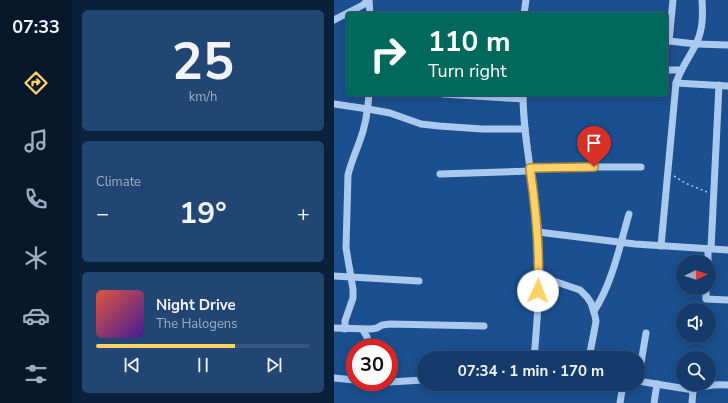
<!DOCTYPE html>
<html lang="en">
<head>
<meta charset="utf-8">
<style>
	:root { --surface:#143b6b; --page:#214673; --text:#f1f3f6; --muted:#9dadc1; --line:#33557e; --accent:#ffd166 }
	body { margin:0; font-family:"Nunito Sans",sans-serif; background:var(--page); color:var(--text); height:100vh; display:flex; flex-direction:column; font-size:15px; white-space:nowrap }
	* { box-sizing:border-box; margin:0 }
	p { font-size:13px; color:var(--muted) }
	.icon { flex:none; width:22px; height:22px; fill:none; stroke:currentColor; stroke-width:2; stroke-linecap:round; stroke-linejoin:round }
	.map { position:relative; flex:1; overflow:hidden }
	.side { display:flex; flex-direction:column; gap:10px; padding:10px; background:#0b203b; width:262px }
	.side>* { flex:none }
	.banner { position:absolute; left:12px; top:12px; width:322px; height:84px; border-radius:4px; box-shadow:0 2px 10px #0003,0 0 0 1px var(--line); background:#00695c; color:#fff; overflow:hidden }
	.needle { width:26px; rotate:86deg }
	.buttons { position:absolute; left:342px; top:255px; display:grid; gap:8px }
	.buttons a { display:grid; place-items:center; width:40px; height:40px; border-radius:50%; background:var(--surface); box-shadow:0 2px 10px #0003,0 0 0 1px var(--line); font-size:20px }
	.speed { position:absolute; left:12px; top:339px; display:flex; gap:8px; font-size:20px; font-weight:700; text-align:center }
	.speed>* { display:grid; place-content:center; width:52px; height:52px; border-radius:50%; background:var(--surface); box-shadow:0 2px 10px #0003,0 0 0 1px var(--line); line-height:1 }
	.speed .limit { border:6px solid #d22; background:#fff; color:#111 }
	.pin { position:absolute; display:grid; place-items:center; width:34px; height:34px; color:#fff; margin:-41px -17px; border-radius:50% 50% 50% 0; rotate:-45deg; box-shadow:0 0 4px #0007 }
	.pin .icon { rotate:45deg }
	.me { position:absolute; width:44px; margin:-22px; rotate:2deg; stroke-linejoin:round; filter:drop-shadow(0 0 3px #0008) }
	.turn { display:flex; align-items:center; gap:14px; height:84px; padding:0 16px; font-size:18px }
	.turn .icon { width:52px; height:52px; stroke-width:2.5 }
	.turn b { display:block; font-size:28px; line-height:34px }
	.big { font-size:30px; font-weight:700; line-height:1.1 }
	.side .widget { flex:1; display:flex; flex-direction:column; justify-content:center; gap:6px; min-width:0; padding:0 14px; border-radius:6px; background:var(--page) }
	.side .dial { align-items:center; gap:0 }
	.dial b { font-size:52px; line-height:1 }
	.song { display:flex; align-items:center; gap:12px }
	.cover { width:48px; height:48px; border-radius:6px; background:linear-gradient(135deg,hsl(10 70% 55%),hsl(260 70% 35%)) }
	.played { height:4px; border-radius:2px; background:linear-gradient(90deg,var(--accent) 65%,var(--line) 65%) }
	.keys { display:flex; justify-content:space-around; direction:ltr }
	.heat { display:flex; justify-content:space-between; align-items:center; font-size:22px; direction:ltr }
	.trip { position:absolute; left:83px; top:351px; width:228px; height:40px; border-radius:20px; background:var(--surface); box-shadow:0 2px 10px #0003,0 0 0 1px var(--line); font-weight:700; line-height:40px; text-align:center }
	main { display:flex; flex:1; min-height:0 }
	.dock { display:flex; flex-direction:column; width:72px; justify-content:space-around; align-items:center; background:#08182b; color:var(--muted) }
	.dock .icon { width:28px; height:28px }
	.dock .selected { color:var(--accent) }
	.dock b { font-size:18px; color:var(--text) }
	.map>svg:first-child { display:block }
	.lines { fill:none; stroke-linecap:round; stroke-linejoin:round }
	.path { stroke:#a9c9ee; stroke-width:1.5; stroke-dasharray:2 3; stroke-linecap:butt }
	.minor { stroke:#a9c9ee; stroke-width:7 }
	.route-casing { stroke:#a68842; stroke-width:10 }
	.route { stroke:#ffd166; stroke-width:7 }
</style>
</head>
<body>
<main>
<nav class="dock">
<b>07:33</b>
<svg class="icon selected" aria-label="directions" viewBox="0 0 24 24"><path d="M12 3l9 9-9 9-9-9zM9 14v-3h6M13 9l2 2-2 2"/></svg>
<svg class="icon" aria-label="music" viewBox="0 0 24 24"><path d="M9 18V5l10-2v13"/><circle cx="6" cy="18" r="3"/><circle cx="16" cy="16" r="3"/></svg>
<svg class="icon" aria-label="phone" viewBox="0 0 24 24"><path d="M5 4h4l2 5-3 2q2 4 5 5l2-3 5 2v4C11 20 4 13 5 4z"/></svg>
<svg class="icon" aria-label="climate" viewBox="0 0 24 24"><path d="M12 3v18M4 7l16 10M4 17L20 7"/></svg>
<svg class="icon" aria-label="car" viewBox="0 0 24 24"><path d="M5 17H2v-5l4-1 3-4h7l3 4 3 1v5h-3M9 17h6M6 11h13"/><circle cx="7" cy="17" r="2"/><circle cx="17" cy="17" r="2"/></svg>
<svg class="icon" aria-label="filters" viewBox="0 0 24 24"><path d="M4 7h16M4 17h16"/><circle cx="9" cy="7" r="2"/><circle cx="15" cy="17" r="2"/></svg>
</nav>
<section class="side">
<div class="widget dial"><b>25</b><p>km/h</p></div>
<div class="widget"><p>Climate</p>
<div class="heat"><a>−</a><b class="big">19°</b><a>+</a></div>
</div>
<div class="widget">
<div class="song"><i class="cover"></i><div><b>Night Drive</b><p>The Halogens</p></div></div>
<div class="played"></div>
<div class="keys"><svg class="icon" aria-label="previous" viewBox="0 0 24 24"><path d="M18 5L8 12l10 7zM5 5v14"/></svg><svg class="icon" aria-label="pause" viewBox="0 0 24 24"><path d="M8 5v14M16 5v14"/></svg><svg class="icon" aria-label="next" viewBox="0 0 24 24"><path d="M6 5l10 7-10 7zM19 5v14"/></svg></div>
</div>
</section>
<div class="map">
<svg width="394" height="403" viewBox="0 0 394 403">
	<rect width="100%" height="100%" fill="#1b4f8f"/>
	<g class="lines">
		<polyline class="path" points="340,176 351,183 373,192"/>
		<g class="minor">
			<polyline points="35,0 36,14"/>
			<polyline points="339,0 335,41 362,44 394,45"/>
			<polyline points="190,14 192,0"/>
			<polyline points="0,20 29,5 34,0"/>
			<polyline points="332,70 347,70"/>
			<polyline points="342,83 394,86"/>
			<polyline points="109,94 189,99"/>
			<path d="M189 94C189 139 200 183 204 227 207 271 204 315 200 358"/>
			<polyline points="0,104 34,109 56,113 87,124 105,126 148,129 191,129"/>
			<polyline points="196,168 244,167 307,167"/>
			<polyline points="106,174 197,171"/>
			<polyline points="204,232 301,244 394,250"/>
			<path d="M327 246 342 83C347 68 355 58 362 44 369 30 369 15 368 0"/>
			<polyline points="377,249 385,85"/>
			<polyline points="374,262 374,249"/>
			<polyline points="0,276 85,281"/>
			<polyline points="205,276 246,290 253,297 257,303 261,316 262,321 261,327 255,358"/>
			<polyline points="372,288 372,299 394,300"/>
			<path d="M260 311C278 284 286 245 295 214"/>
			<polyline points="0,328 37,329 43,328 48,325 56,324 150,326"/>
			<path d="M11 329V321L19 298V289L12 248 14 175C17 163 21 154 25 143 31 128 34 110 35 94"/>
			<polyline points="29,330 33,337 35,348"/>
			<polyline points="0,378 21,380"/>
			<path d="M304 381 359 390C371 385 382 384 394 385"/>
			<polyline points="304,381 312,333"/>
			<polyline points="55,382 90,380"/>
			<polyline points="164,384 176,384"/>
			<polyline points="286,403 289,384"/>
			<polyline points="320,403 323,384"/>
			<polyline points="358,403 359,390"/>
		</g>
	</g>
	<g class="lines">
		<defs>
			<path id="route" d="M204 291C206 250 202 209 196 168L260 167"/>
		</defs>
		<use href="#route" class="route-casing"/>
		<use href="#route" class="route"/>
	</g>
</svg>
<div class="buttons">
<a><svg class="needle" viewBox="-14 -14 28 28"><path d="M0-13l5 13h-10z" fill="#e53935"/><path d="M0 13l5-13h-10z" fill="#9dadc1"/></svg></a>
<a><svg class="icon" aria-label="sound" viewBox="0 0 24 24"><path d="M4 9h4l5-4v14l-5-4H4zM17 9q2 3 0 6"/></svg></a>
<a><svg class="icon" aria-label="search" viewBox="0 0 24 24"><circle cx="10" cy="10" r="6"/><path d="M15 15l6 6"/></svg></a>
</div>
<div class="speed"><div class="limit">30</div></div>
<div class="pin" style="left:260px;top:167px;background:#d93025"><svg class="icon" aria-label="arrive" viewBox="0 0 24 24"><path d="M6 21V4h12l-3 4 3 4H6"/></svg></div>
<svg class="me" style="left:204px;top:291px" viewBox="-20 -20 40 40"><circle r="19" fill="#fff"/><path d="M0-13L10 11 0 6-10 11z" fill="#ffd166"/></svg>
<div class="trip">07:34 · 1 min · 170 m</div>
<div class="banner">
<div class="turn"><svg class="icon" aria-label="right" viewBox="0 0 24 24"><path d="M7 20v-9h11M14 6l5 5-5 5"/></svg><div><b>110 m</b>Turn right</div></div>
</div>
</div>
</main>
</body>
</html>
